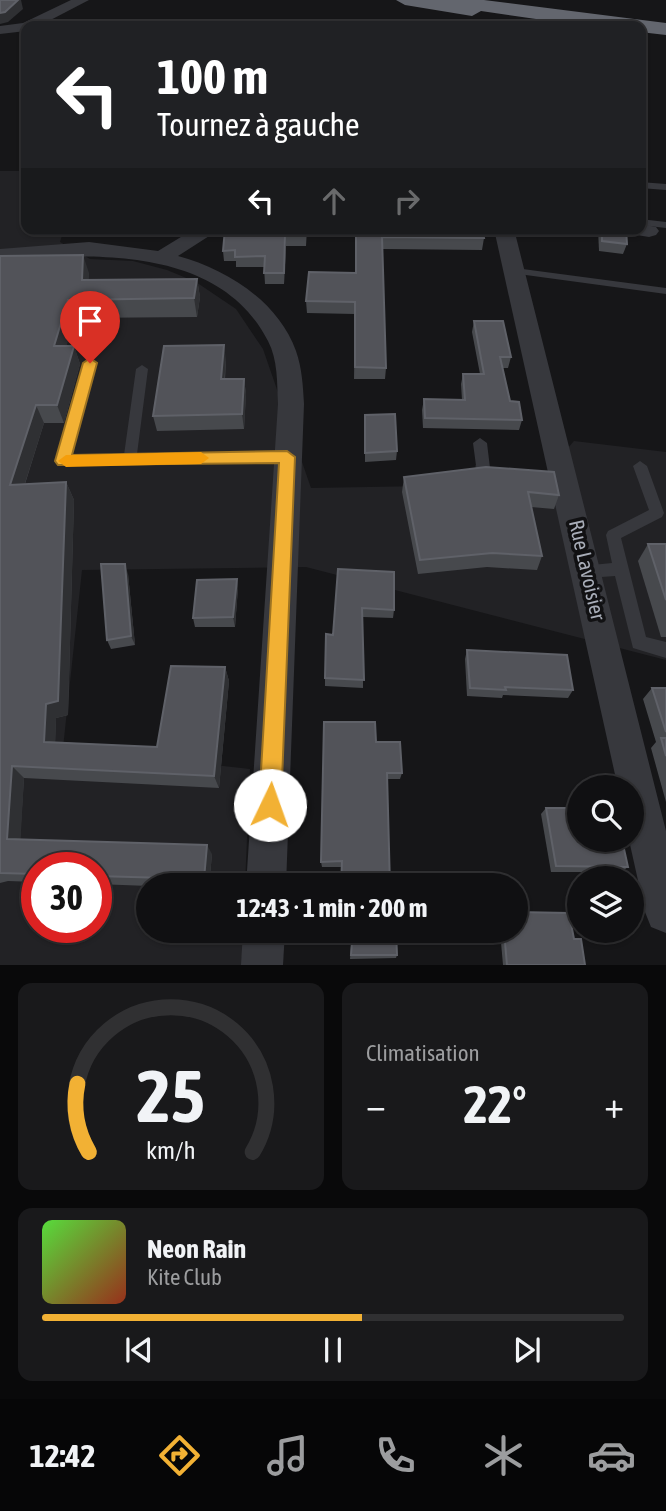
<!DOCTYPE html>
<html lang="fr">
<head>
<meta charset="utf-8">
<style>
	:root { --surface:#101012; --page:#19191b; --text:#f1f3f6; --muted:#9c9d9f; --line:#303032; --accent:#f2b134 }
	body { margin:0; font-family:"Asap Condensed",sans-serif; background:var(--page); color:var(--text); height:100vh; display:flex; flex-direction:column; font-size:26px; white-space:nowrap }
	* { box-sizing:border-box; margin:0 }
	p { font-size:23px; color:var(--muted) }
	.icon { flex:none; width:38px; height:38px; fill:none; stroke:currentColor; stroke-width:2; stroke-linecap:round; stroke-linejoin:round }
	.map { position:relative; height:965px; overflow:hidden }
	.drawer { display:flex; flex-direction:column; gap:18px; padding:18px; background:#09090a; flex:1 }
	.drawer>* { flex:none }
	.guide { position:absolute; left:21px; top:21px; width:625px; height:214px; border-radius:14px; box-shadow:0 2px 5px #0004,0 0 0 2px var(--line); background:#202124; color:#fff; overflow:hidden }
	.controls { position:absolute; left:567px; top:775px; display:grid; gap:14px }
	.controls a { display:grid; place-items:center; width:77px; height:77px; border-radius:50%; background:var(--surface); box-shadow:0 2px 5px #0004,0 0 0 2px var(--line); font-size:35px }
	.speed { position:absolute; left:21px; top:852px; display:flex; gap:14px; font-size:35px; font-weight:700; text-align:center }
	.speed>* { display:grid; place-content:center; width:91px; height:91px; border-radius:50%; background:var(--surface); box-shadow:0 2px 5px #0004,0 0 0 2px var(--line); line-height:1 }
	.speed .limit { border:10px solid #d22; background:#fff; color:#111 }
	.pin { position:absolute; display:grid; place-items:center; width:60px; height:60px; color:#fff; margin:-72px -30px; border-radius:50% 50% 50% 0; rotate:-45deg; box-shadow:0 0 7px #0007 }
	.pin .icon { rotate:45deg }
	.me { position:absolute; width:77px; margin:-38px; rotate:3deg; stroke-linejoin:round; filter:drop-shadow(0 0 5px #0008) }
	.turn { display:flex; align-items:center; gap:24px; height:147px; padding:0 21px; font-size:32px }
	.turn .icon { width:91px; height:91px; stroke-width:2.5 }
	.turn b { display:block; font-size:49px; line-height:60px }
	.lanes { display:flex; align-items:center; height:66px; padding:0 21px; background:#0003; justify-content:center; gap:35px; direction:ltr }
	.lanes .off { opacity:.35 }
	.big { font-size:52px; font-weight:700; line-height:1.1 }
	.drawer .card { flex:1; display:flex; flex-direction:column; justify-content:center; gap:10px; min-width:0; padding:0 24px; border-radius:14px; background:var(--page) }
	.drawer .dial { align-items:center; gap:0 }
	.dial svg { height:182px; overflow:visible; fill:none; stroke:var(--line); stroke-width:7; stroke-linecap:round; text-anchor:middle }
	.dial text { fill:var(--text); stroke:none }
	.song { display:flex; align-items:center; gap:21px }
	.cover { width:84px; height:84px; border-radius:10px; background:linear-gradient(135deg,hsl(110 70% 55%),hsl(10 70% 35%)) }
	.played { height:7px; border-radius:4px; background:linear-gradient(90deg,var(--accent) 55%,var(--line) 55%) }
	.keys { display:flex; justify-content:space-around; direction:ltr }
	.heat { display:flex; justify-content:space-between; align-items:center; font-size:38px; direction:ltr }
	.drawer .tiles { flex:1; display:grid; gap:18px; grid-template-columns:1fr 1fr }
	.card:last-child { grid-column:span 2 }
	.trip { position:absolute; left:136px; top:873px; width:392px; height:70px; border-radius:35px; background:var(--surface); box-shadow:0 2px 5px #0004,0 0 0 2px var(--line); font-weight:700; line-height:70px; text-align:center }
	.dock { display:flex; height:112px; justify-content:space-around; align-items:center; background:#060607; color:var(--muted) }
	.dock .icon { width:49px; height:49px }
	.dock .current { color:var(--accent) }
	.dock b { font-size:32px; color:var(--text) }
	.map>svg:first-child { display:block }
	.built { fill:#222225; fill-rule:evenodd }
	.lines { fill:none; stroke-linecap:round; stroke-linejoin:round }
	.service { fill:#37383d; fill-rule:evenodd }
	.minor { fill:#37383d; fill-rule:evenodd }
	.motorway { fill:#63666e; fill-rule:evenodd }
	.wall { fill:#47494d }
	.shaded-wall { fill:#2f3033 }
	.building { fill:#525359; stroke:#5f6168; stroke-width:2 }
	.route { fill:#f2b134; stroke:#9d7322; stroke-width:2 }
	.slow { fill:#f59e0b }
	.labels { text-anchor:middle; stroke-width:7; stroke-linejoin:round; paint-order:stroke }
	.street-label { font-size:21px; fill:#a8adb8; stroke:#111113 }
</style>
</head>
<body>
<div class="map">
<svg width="666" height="965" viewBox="0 0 666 965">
	<rect width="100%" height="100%" fill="#161618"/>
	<path class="built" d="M0 171H26V229H64L60 242 90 259 133 261 167 270 196 282 236 309 263 349 311 488 426 486 475 480V465L545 474 574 441 666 452V660L306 567 82 570 63 748 250 769 245 885 149 886V931H244L242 965H0ZM37 868H96V928H37Z"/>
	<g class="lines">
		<g class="service">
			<polygon points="640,182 666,184 666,190 640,188"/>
			<polygon points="640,219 666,222 666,228 640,225"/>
			<polygon points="515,268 666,288 666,294 511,273 511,269"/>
			<polygon points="90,359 96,363 71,456 124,455 136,369 142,365 148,369 137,454 287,452 294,457 287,462 58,465 56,461 84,363"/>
			<polygon points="480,438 487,443 490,468 499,470 501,474 499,478 484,478 477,473 473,443"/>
			<polygon points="640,461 647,466 664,513 662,517 621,538 646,637 666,642 666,658 633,648 615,576 587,578 582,576 579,571 582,566 612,563 606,535 608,531 649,510 633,466"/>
		</g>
		<g class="minor">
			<polygon points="71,0 89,0 39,26 26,26 26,31 0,34 0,26 23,23"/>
			<polygon points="640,224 656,227 659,231 656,235 649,237 624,233 621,229 640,229"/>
			<path d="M194 229H220L178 256C226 269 278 301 296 351 302 368 303 386 304 404L286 886H246L278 404C277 383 278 360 268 341 219 245 89 253 0 261V249L89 242 158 251Z"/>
			<polygon points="494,229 514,229 666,831 666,933 651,927 645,912 629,840 632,840 632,788 618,788"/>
			<polygon points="243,931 285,931 283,965 241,965"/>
		</g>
		<polygon class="motorway" points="396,0 484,0 666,23 666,35 640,32 640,26 585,26 481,11 472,16 405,5"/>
	</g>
	<g class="wall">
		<polygon points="225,229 307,229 306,246 286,246 284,284 265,284 264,267 236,267 236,261 224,261 223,251"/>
		<polygon points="356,229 484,238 482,250 382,249 386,368 385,379 354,379 355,314 307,313 306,301 356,273"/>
		<polygon points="598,229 626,229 627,244 623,254 599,251"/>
		<polygon points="0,256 89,273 88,280 197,279 200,297 197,317 75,318 66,346 74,346 80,364 64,423 44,423 25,484 66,482 74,500 68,715 56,718 55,742 157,747 225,667 229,681 219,788 24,778 20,839 212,854 209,886 149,886 96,884 96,868 37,868 37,882 8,881 0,883"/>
		<polygon points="474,321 511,357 508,368 503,368 510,401 522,420 519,430 423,428 422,410 424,399 462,400 461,384 463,374 480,374 472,332"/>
		<polygon points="226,360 225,379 244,379 246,394 244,429 157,431 153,416"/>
		<polygon points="365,415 397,451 396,460 365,462"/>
		<polygon points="404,477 559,495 554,509 531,507 542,556 537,570 487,567 418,574 402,492"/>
		<polygon points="648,544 666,544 666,637 661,637 638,561"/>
		<polygon points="338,569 394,610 393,618 363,617 363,688 325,686 325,678 333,635"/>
		<polygon points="128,574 135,645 111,649 107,640"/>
		<polygon points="237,579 238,588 235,627 195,627 193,618"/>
		<polygon points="467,650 573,690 568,698 503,695 502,698 467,696 465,659"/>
		<polygon points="652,688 666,688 666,802 651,748 656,742 643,699"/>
		<polygon points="376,742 402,773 400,779 387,779 342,867 322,867 321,862"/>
		<polygon points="546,808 628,867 621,872 551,872 541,814"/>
		<polygon points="345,931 397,955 396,958 350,959 351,945 345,945"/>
		<polygon points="500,931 516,931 585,965 503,965"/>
	</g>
	<g class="shaded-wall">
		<polygon points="18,0 21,0 23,9 8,22 0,24 0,13"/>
		<polygon points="285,235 286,246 284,284 284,273"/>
		<polygon points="83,255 89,273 88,298 82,280"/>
		<polygon points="197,279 200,297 197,317 194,298"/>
		<polygon points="68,300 75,318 61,364 54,346"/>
		<polygon points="224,345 226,360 223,395 221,379"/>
		<polygon points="74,346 80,364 64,423 57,405"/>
		<polygon points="244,379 246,394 244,429 242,414"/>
		<polygon points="36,405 44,423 19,502 10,485"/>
		<polygon points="66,482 74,500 68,715 56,718 55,754 44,742 46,704"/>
		<polygon points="125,564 128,574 135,645 131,636"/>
		<polygon points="237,579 238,588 235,627 233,617"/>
		<polygon points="225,667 229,681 219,788 214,776"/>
		<polygon points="12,766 24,778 20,849 7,839"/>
		<polygon points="207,845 212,854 209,886 208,886 204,879"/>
	</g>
	<g class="building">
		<polygon points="0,0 18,0 5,12 0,13"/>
		<polygon points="225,229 306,229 306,236 285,235 284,273 264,273 265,256 235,257 235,250 223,251"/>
		<polygon points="356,229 482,229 484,238 382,237 386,368 355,367 355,302 306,301 309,272 356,273"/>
		<polygon points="602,229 626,229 627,244 602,241"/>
		<polygon points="83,255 82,280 197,279 194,298 68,300 54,346 74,346 57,405 36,405 10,485 66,482 58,701 46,704 44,742 157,747 171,666 225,667 214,776 12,766 7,839 207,845 204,879 96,876 96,868 37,868 37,874 0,873 0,256"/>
		<polygon points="474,321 503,321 511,357 500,357 510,401 519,402 522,420 425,418 424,399 465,400 463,374 484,374"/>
		<polygon points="224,345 221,379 244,379 242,414 153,416 164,346"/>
		<polygon points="395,414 397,451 365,453 365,415"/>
		<polygon points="486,467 554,472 559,495 528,492 542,556 492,553 420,560 404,477"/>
		<polygon points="648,544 666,544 666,600"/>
		<polygon points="101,564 125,564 131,636 107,640"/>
		<polygon points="338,569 394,572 394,610 362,608 364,680 325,678 326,634 333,635"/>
		<polygon points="237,579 233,617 193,618 197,580"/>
		<polygon points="467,650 567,655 573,690 505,687 506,690 470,688"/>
		<polygon points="652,688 666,688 666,732"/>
		<polygon points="324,722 375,722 376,742 400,742 402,773 387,773 390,886 341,886 342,861 321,862"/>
		<polygon points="661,738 666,738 666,756"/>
		<polygon points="546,808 579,808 579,840 622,840 628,867 556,866"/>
		<polygon points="516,912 569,913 574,939 581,939 585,965 507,965 504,931 516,931"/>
		<polygon points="346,931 396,931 397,955 351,955 352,942 345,942"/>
	</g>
	<polygon class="route" points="90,358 97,363 72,455 287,451 295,457 281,805 277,813 270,816 262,813 259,805 279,463 58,465 55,461 83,363"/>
	<polygon class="slow" points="201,452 209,458 201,464 66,467 58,461 66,455"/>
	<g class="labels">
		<g class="street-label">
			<text transform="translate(587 570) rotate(77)" y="7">Rue Lavoisier</text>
		</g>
	</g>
</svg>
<div class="controls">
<a><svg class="icon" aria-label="search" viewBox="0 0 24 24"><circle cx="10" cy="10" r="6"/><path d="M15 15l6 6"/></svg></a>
<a><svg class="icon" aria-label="layers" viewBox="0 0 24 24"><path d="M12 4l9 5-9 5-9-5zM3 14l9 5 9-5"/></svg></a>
</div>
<div class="speed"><div class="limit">30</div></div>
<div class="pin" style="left:90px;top:363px;background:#d93025"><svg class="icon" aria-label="arrive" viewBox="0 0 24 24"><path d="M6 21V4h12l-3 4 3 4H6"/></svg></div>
<svg class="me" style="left:270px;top:805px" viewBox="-20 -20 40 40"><circle r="19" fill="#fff"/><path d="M0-13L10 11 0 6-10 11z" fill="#f2b134"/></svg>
<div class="trip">12:43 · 1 min · 200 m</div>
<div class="guide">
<div class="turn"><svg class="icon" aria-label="left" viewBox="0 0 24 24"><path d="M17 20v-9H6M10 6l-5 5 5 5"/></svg><div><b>100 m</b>Tournez à gauche</div></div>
<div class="lanes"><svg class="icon" aria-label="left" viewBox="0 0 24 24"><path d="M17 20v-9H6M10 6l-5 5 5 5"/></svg><svg class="icon off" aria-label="ahead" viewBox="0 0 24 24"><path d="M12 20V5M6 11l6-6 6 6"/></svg><svg class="icon off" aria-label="right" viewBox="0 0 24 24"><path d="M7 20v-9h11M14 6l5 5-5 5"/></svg></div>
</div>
</div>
<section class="drawer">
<div class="tiles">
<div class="card dial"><svg viewBox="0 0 100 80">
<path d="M14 69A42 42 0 1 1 86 69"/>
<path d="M14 69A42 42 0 0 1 9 39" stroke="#f2b134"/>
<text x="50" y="56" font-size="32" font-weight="700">25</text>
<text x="50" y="72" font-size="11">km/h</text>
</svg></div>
<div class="card"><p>Climatisation</p>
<div class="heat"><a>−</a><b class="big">22°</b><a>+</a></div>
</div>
<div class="card">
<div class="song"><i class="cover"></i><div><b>Neon Rain</b><p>Kite Club</p></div></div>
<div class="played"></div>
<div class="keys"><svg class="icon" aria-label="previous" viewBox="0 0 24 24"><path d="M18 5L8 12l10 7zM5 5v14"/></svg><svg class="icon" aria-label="pause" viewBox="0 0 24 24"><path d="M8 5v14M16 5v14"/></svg><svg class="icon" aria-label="next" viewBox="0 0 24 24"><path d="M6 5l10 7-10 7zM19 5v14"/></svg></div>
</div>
</div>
</section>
<nav class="dock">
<b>12:42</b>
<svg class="icon current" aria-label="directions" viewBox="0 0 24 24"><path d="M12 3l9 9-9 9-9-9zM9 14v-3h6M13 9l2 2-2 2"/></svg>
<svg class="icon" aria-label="music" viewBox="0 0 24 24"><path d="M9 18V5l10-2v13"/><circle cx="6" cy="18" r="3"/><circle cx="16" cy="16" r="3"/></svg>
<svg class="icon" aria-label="phone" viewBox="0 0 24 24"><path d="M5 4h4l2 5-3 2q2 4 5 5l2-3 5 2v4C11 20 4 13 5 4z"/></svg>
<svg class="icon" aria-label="climate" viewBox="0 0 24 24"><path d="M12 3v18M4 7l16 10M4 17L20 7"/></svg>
<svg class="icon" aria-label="car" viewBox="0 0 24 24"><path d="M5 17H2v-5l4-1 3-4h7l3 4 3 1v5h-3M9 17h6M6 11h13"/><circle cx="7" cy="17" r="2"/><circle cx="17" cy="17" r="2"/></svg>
</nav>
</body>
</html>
